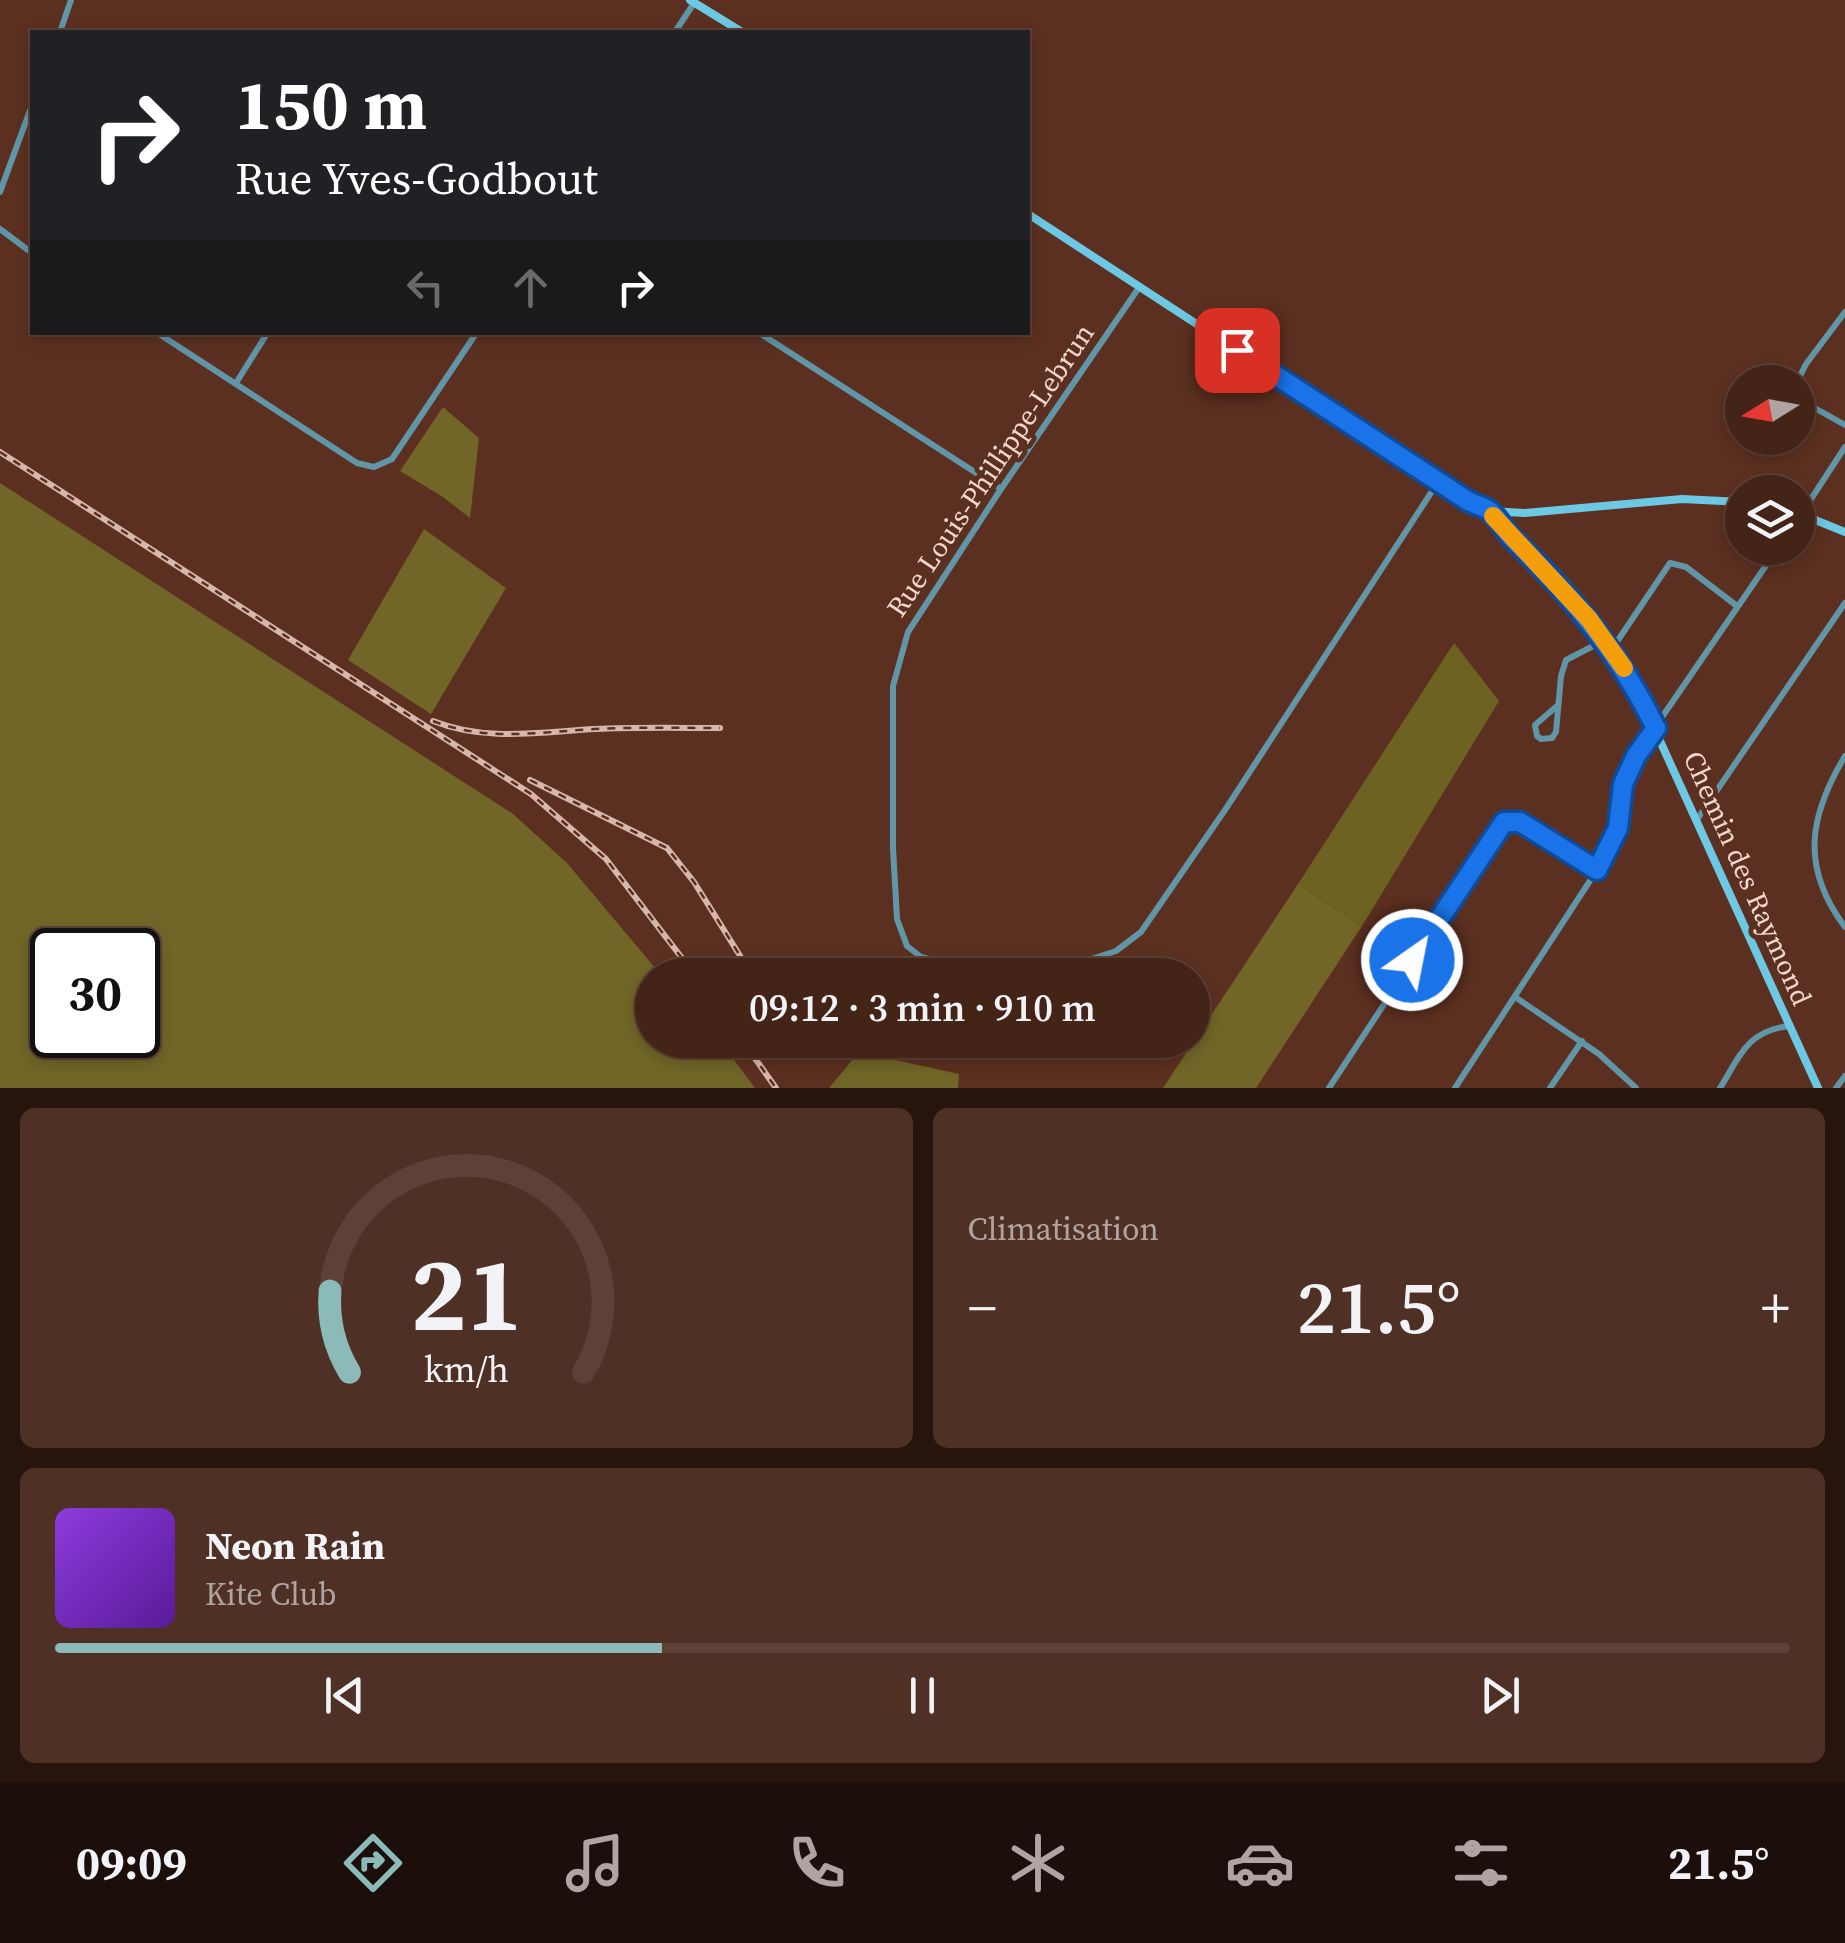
<!DOCTYPE html>
<html lang="fr">
<head>
<meta charset="utf-8">
<style>
	:root { --surface:#452418; --page:#4f3025; --text:#f1f3f6; --muted:#b0a4a2; --line:#5d4137; --accent:#8bbbb9 }
	body { margin:0; font-family:"Source Serif 4",serif; background:var(--page); color:var(--text); height:100vh; display:flex; flex-direction:column; font-size:38px; white-space:nowrap }
	* { box-sizing:border-box; margin:0 }
	p { font-size:32px; color:var(--muted) }
	.icon { flex:none; width:55px; height:55px; fill:none; stroke:currentColor; stroke-width:2; stroke-linecap:round; stroke-linejoin:round }
	.map { position:relative; height:1088px; overflow:hidden }
	.side { display:flex; flex-direction:column; gap:20px; padding:20px; background:#26140d; flex:1 }
	.side>* { flex:none }
	.top-card { position:absolute; left:30px; top:30px; width:1000px; height:305px; border-radius:0px; box-shadow:0 5px 15px #0003,0 0 0 2px var(--line); background:#202124; color:#fff; overflow:hidden }
	.needle { width:65px; rotate:259deg }
	.fabs { position:absolute; left:1725px; top:365px; display:grid; gap:20px }
	.fabs a { display:grid; place-items:center; width:90px; height:90px; border-radius:50%; background:var(--surface); box-shadow:0 5px 15px #0003,0 0 0 2px var(--line); font-size:50px }
	.speed { position:absolute; left:30px; top:928px; display:flex; gap:20px; font-size:50px; font-weight:700; text-align:center }
	.speed>* { display:grid; place-content:center; width:130px; height:130px; border-radius:50%; background:var(--surface); box-shadow:0 5px 15px #0003,0 0 0 2px var(--line); line-height:1 }
	.speed .limit { border:5px solid #111; border-radius:15px; background:#fff; color:#111 }
	.pin { position:absolute; display:grid; place-items:center; width:85px; height:85px; color:#fff; margin:-42px; border-radius:20px; box-shadow:0 5px 15px #0006 }
	.me { position:absolute; width:110px; margin:-55px; rotate:33deg; stroke-linejoin:round; filter:drop-shadow(0 0 8px #0008) }
	.turn { display:flex; align-items:center; gap:35px; height:210px; padding:0 40px; font-size:45px }
	.turn .icon { width:130px; height:130px; stroke-width:2.5 }
	.turn b { display:block; font-size:70px; line-height:85px }
	.lanes { display:flex; align-items:center; height:95px; padding:0 40px; background:#0003; justify-content:center; gap:50px; direction:ltr }
	.lanes .off { opacity:.35 }
	.big { font-size:75px; font-weight:600; line-height:1.1 }
	.side .tile { flex:1; display:flex; flex-direction:column; justify-content:center; gap:15px; min-width:0; padding:0 35px; border-radius:15px; background:var(--page) }
	.side .dial { align-items:center; gap:0 }
	.dial svg { height:260px; overflow:visible; fill:none; stroke:var(--line); stroke-width:7; stroke-linecap:round; text-anchor:middle }
	.dial text { fill:var(--text); stroke:none }
	.song { display:flex; align-items:center; gap:30px }
	.cover { width:120px; height:120px; border-radius:15px; background:linear-gradient(135deg,hsl(270 70% 55%),hsl(270 70% 35%)) }
	.played { height:10px; border-radius:5px; background:linear-gradient(90deg,var(--accent) 35%,var(--line) 35%) }
	.keys { display:flex; justify-content:space-around; direction:ltr }
	.heat { display:flex; justify-content:space-between; align-items:center; font-size:55px; direction:ltr }
	.side .tiles { flex:1; display:grid; gap:20px; grid-template-columns:1fr 1fr }
	.tile:last-child { grid-column:span 2 }
	.trip { position:absolute; left:635px; top:958px; width:575px; height:100px; border-radius:50px; background:var(--surface); box-shadow:0 5px 15px #0003,0 0 0 2px var(--line); font-weight:600; line-height:100px; text-align:center }
	.menu { display:flex; height:160px; justify-content:space-around; align-items:center; background:#1c0e0a; color:var(--muted) }
	.menu .icon { width:70px; height:70px }
	.menu .active { color:var(--accent) }
	.menu b { font-size:45px; color:var(--text) }
	.map>svg:first-child { display:block }
	.green { fill:#6d6222 }
	.forest { fill:#716627; fill-rule:evenodd }
	.lines { fill:none; stroke-linecap:round; stroke-linejoin:round }
	.street { stroke:#6096a7; stroke-width:6 }
	.secondary { stroke:#6dc8e3; stroke-width:8 }
	.rail-casing { stroke:#d7b7ac; stroke-width:6 }
	.rail { stroke:#5c3020; stroke-width:2.5; stroke-dasharray:8; stroke-linecap:butt }
	.route-casing { stroke:#114b97; stroke-width:25 }
	.route { stroke:#1a73e8; stroke-width:18 }
	.slow { stroke:#f59e0b; stroke-width:18 }
	.labels { text-anchor:middle; stroke-width:10; stroke-linejoin:round; paint-order:stroke }
	.street-label { font-size:28px; fill:#f3d6cc; stroke:#5c3020 }
</style>
</head>
<body>
<div class="map">
<svg width="1845" height="1088" viewBox="0 0 1845 1088">
	<rect width="100%" height="100%" fill="#5c3020"/>
	<polygon class="green" points="1454,643 1499,701 1362,926 1298,884"/>
	<g class="forest">
		<polygon points="443,407 479,438 470,518 443,497 400,471"/>
		<path d="M0 483 513 814 567 863 661 975H652V1040H719L755 1088H0ZM52 950H138V1035H52Z"/>
		<polygon points="424,529 506,588 431,714 348,660"/>
		<polygon points="1298,884 1362,926 1256,1088 1163,1088"/>
		<polygon points="859,1052 959,1074 958,1088 829,1088"/>
	</g>
	<g class="lines">
		<g class="street">
			<polyline points="60,32 71,0"/>
			<polyline points="675,32 694,3"/>
			<polyline points="0,192 32,105"/>
			<polyline points="0,229 32,253"/>
			<polyline points="1140,286 1001,489 908,632 893,686 893,848 897,919 907,946 921,957 941,962 1079,963 1116,951 1141,932 1227,807 1438,482"/>
			<polyline points="156,332 357,463 374,467 392,459 477,332"/>
			<polyline points="758,332 1001,489"/>
			<polyline points="1797,382 1806,364 1845,312"/>
			<polyline points="236,383 268,332"/>
			<polyline points="1798,393 1811,406 1845,425"/>
			<polyline points="1798,519 1845,447"/>
			<polyline points="1612,649 1670,563 1686,567 1737,606"/>
			<polyline points="1557,706 1535,725 1537,736 1541,739 1552,738 1556,732 1561,676 1566,660 1605,640"/>
			<path d="M1845 756C1809 816 1800 867 1845 927"/>
			<polyline points="1698,818 1845,603"/>
			<polyline points="1515,997 1599,1054 1636,1088"/>
			<polyline points="1329,1088 1504,822 1521,822 1597,870"/>
			<polyline points="1455,1088 1597,870 1618,828 1623,784 1636,755 1778,548"/>
			<polyline points="1550,1088 1582,1041"/>
			<path d="M1720 1088C1740 1056 1747 1031 1789 1026"/>
			<polyline points="1836,1088 1845,1076"/>
		</g>
		<g class="secondary">
			<polyline points="690,0 742,32"/>
			<polyline points="1028,214 1468,501 1489,511 1503,530 1574,601 1605,640 1635,686 1818,1088"/>
			<polyline points="1489,511 1525,513 1682,499 1742,502"/>
			<polyline points="1798,513 1845,532"/>
		</g>
		<defs>
			<g id="rail">
				<polyline points="0,452 531,794 606,859 695,975"/>
				<path d="M433 721C486 742 539 732 595 729 637 727 679 728 720 728"/>
				<polyline points="530,780 667,848 694,882 752,975"/>
				<polyline points="742,1040 776,1088"/>
			</g>
		</defs>
		<use href="#rail" class="rail-casing"/>
		<use href="#rail" class="rail"/>
	</g>
	<g class="lines">
		<defs>
			<path id="route" d="M1237 350 1468 501C1474 504 1485 507 1490 511 1499 519 1505 532 1515 541 1575 600 1619 653 1656 728L1636 756 1623 784 1618 828 1597 870 1520 822H1504L1412 960"/>
		</defs>
		<use href="#route" class="route-casing"/>
		<use href="#route" class="route"/>
		<polyline class="slow" points="1493,516 1589,619 1624,668"/>
	</g>
	<g class="labels">
		<g class="street-label">
			<text transform="translate(990 470) rotate(-56)" y="10">Rue Louis-Phillippe-Lebrun</text>
			<text transform="translate(1748 878) rotate(66)" y="10">Chemin des Raymond</text>
		</g>
	</g>
</svg>
<div class="fabs">
<a><svg class="needle" viewBox="-14 -14 28 28"><path d="M0-13l5 13h-10z" fill="#e53935"/><path d="M0 13l5-13h-10z" fill="#b0a4a2"/></svg></a>
<a><svg class="icon" aria-label="layers" viewBox="0 0 24 24"><path d="M12 4l9 5-9 5-9-5zM3 14l9 5 9-5"/></svg></a>
</div>
<div class="speed"><div class="limit">30</div></div>
<div class="pin" style="left:1237px;top:350px;background:#d93025"><svg class="icon" aria-label="arrive" viewBox="0 0 24 24"><path d="M6 21V4h12l-3 4 3 4H6"/></svg></div>
<svg class="me" style="left:1412px;top:960px" viewBox="-20 -20 40 40"><circle r="17" fill="#1a73e8" stroke="#fff" stroke-width="3"/><path d="M0-11L8 9 0 5-8 9z" fill="#fff"/></svg>
<div class="trip">09:12 · 3 min · 910 m</div>
<div class="top-card">
<div class="turn"><svg class="icon" aria-label="right" viewBox="0 0 24 24"><path d="M7 20v-9h11M14 6l5 5-5 5"/></svg><div><b>150 m</b>Rue Yves-Godbout</div></div>
<div class="lanes"><svg class="icon off" aria-label="left" viewBox="0 0 24 24"><path d="M17 20v-9H6M10 6l-5 5 5 5"/></svg><svg class="icon off" aria-label="ahead" viewBox="0 0 24 24"><path d="M12 20V5M6 11l6-6 6 6"/></svg><svg class="icon" aria-label="right" viewBox="0 0 24 24"><path d="M7 20v-9h11M14 6l5 5-5 5"/></svg></div>
</div>
</div>
<section class="side">
<div class="tiles">
<div class="tile dial"><svg viewBox="0 0 100 80">
<path d="M14 69A42 42 0 1 1 86 69"/>
<path d="M14 69A42 42 0 0 1 8 44" stroke="#8bbbb9"/>
<text x="50" y="56" font-size="32" font-weight="700">21</text>
<text x="50" y="72" font-size="11">km/h</text>
</svg></div>
<div class="tile"><p>Climatisation</p>
<div class="heat"><a>−</a><b class="big">21.5°</b><a>+</a></div>
</div>
<div class="tile">
<div class="song"><i class="cover"></i><div><b>Neon Rain</b><p>Kite Club</p></div></div>
<div class="played"></div>
<div class="keys"><svg class="icon" aria-label="previous" viewBox="0 0 24 24"><path d="M18 5L8 12l10 7zM5 5v14"/></svg><svg class="icon" aria-label="pause" viewBox="0 0 24 24"><path d="M8 5v14M16 5v14"/></svg><svg class="icon" aria-label="next" viewBox="0 0 24 24"><path d="M6 5l10 7-10 7zM19 5v14"/></svg></div>
</div>
</div>
</section>
<nav class="menu">
<b>09:09</b>
<svg class="icon active" aria-label="directions" viewBox="0 0 24 24"><path d="M12 3l9 9-9 9-9-9zM9 14v-3h6M13 9l2 2-2 2"/></svg>
<svg class="icon" aria-label="music" viewBox="0 0 24 24"><path d="M9 18V5l10-2v13"/><circle cx="6" cy="18" r="3"/><circle cx="16" cy="16" r="3"/></svg>
<svg class="icon" aria-label="phone" viewBox="0 0 24 24"><path d="M5 4h4l2 5-3 2q2 4 5 5l2-3 5 2v4C11 20 4 13 5 4z"/></svg>
<svg class="icon" aria-label="climate" viewBox="0 0 24 24"><path d="M12 3v18M4 7l16 10M4 17L20 7"/></svg>
<svg class="icon" aria-label="car" viewBox="0 0 24 24"><path d="M5 17H2v-5l4-1 3-4h7l3 4 3 1v5h-3M9 17h6M6 11h13"/><circle cx="7" cy="17" r="2"/><circle cx="17" cy="17" r="2"/></svg>
<svg class="icon" aria-label="filters" viewBox="0 0 24 24"><path d="M4 7h16M4 17h16"/><circle cx="9" cy="7" r="2"/><circle cx="15" cy="17" r="2"/></svg>
<b>21.5°</b>
</nav>
</body>
</html>
